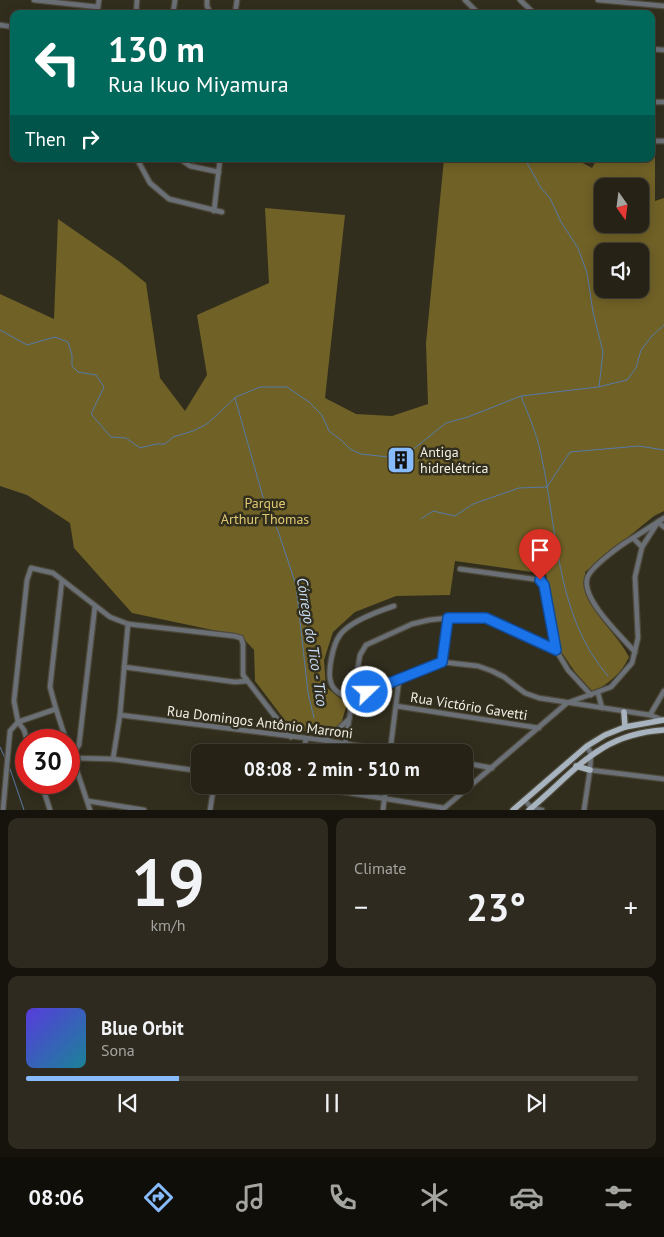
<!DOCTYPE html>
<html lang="en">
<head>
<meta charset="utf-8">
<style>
	:root { --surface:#262216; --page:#2e2a1f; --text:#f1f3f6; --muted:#a4a4a1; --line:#423f35; --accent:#88bbfc }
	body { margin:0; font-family:"PT Sans",sans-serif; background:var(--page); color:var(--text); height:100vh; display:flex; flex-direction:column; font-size:19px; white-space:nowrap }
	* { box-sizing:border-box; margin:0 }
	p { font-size:16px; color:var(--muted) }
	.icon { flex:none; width:28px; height:28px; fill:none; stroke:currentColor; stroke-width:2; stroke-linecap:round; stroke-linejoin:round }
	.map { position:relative; height:810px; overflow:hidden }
	.drawer { display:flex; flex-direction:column; gap:8px; padding:8px; background:#15130c; flex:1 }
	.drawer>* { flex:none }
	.top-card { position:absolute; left:10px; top:10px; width:645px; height:152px; border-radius:10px; box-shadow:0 2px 12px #0003,0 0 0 1px var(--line); background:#00695c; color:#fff; overflow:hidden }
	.needle { width:32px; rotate:166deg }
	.buttons { position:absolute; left:594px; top:178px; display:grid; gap:10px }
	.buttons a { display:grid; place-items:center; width:55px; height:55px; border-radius:10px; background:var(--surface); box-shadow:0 2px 12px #0003,0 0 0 1px var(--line); font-size:25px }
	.speed { position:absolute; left:15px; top:729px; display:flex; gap:10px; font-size:25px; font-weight:700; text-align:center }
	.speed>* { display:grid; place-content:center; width:65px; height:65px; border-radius:50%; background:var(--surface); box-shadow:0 2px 12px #0003,0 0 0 1px var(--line); line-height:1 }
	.speed .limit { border:8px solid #d22; background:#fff; color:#111 }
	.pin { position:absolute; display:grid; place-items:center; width:42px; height:42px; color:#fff; margin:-51px -21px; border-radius:50% 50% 50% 0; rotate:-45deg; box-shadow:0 0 5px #0007 }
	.pin .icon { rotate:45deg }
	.me { position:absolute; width:55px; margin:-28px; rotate:68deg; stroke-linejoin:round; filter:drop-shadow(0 0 4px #0008) }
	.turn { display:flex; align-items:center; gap:18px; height:105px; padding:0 15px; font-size:22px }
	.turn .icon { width:65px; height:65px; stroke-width:2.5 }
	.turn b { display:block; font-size:35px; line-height:42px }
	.then { display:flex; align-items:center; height:48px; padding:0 15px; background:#0003; gap:10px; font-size:19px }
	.big { font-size:38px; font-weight:600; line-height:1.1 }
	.drawer .card { flex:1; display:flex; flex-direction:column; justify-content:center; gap:8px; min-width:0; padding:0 18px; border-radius:10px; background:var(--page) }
	.drawer .dial { align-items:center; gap:0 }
	.dial b { font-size:65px; line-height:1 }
	.song { display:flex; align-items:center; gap:15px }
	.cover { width:60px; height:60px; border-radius:8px; background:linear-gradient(135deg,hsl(250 70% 55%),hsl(190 70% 35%)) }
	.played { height:5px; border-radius:2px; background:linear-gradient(90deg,var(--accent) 25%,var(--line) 25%) }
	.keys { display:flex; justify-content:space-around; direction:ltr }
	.heat { display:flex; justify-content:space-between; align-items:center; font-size:28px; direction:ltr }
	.drawer .tiles { flex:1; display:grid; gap:8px; grid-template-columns:1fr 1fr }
	.card:last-child { grid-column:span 2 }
	.trip { position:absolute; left:191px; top:744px; width:282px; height:50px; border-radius:10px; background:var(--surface); box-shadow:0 2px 12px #0003,0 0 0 1px var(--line); font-weight:600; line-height:50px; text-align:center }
	.tabs { display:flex; height:80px; justify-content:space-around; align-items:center; background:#0f0e09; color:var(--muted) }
	.tabs .icon { width:35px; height:35px }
	.tabs .active { color:var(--accent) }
	.tabs b { font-size:22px; color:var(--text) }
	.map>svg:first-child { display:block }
	.forest { fill:#706126; fill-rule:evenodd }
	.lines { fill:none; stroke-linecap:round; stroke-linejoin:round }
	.stream { stroke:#577aa7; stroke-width:1 }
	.minor-casing { stroke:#4d493a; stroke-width:7 }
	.major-casing { stroke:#4d493a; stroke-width:8 }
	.minor { stroke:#6b7077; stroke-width:4.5 }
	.major { stroke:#a8b3c0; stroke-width:5.5 }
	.route-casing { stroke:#114b97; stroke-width:12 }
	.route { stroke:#1a73e8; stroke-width:9 }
	.labels { text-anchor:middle; stroke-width:5; stroke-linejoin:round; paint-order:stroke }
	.poi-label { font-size:14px; fill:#f2efe5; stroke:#322e1e; text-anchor:start }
	.park-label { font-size:14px; fill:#dfc871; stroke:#322e1e }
	.street-label { font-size:14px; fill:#f2efe5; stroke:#322e1e }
	.water-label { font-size:15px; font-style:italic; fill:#cadffb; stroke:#322e1e }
</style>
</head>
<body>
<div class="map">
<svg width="664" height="810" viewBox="0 0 664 810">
	<rect width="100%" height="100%" fill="#322e1e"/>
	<path class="forest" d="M651 144H655V201L664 198V511L654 516 585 572C586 580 585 592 589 599 599 621 619 637 629 657 621 674 609 683 593 692L575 672 560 650 546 574 455 561 450 595 396 596 355 612 333 632 324 660 326 687 347 704 341 724 322 736 290 727 255 681 254 650 241 636 132 613 74 548 70 523 27 495 0 486V294L54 319 58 219 120 262 146 283 160 378 185 411 207 375 197 315 269 283 265 208 345 215 325 398 356 414 392 416 428 404 426 343 444 159H575L592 168 597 159H604L621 163 622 159H651ZM602 186H640V224H602ZM602 251H640V289H602Z"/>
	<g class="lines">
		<g class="stream">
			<polyline points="525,159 541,188 550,198 561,222 578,248 587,273 593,312 603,352 599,387"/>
			<polyline points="0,330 27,345 55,337 68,342 72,355 72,366 78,372 96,375 104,387 91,414 111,437 126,438 140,448 156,444 165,444 173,437 193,431 207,424 236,397 260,387 287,387 309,402 322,415 329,431 341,440 350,449 361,454 397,458 411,451 446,423 468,417 521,396 598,387 627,380 636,368 641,350 651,337 664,325"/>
			<path d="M521 396C528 414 536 432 540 450 558 526 554 614 608 676"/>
			<polyline points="235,398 263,497 278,531 296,585 308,693 314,718"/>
			<polyline points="421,519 433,511 455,516 473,504 519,488 547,487 570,452 639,446 664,450"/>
			<polyline points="0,747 6,760"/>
			<polyline points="9,766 24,810"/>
		</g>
		<defs>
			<g id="minor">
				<polyline points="34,0 98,7"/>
				<polyline points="207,0 207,6 210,12 222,14"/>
				<polyline points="465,0 479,14"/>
				<polyline points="520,0 535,14"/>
				<polyline points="598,0 664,6"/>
				<polyline points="97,14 99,0"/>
				<polyline points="136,14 137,0"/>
				<polyline points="173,14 175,0"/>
				<polyline points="235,14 237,0"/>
				<polyline points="0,25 14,27"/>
				<polyline points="651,49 664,50"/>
				<polyline points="651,102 664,102"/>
				<polyline points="651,141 664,141"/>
				<polyline points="137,159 150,183 169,199 222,212"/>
				<polyline points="180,159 190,166 219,172"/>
				<polyline points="214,211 220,159"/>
				<polyline points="658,522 664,527"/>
				<polyline points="633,538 664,518"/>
				<polyline points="460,569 540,580 544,585 556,650 568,670 591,695"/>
				<polyline points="62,580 50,687 56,709 66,740"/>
				<path d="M635 652C622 637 582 600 587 579 589 568 622 544 633 538L642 547"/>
				<polyline points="442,662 448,618"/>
				<polyline points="124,667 235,682 247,681"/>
				<polyline points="598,693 602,708"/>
				<polyline points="352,699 442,662 478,666 492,671 504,677 525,693 539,698 650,715 663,720"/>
				<path d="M352 699C344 696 334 692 331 683 327 672 333 644 340 635 349 622 379 611 394 606"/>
				<polyline points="396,706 539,728"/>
				<polyline points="120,715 322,740 397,752"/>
				<polyline points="650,715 664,691"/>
				<polyline points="27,740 24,730 18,722 56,709"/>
				<polyline points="323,740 332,735 349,719"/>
				<polyline points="345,744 360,655 366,645 412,624 429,620 448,618 486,618 556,650"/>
				<polyline points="587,746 591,754 590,770 664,779"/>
				<polyline points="69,747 90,810"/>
				<polyline points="304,752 306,738"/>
				<polyline points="390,752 399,680"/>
				<polyline points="72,755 79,745 95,606"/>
				<polyline points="73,758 113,759 200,771"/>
				<polyline points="113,759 120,715 128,624"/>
				<polyline points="465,763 492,768"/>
				<polyline points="41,782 50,810"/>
				<polyline points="299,785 444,808"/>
				<polyline points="525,800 531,808 542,810"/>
				<polyline points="88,801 144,810"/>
				<polyline points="3,810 10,731 18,722 14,701 27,580 31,568 53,573 110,617 128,624 234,636 241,638 243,644 243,675 291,737"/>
				<polyline points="210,810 214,785"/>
				<polyline points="383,810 386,785"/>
				<polyline points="442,810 567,703 611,687 632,663 638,638 635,577 642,547 658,522"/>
				<polyline points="584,810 590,770"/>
			</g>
			<g id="major">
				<polyline points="624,712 625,727"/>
				<polyline points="576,766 590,770"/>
				<polyline points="513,810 587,746 605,735 625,727 664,720"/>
				<path d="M529 810C576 771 598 734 664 730"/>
			</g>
		</defs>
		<use href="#minor" class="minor-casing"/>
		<use href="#major" class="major-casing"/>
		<use href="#minor" class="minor"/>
		<use href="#major" class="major"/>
	</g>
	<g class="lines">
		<defs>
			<polyline id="route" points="367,692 442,662 448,618 486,618 556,650 544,585 540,580"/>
		</defs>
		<use href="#route" class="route-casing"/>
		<use href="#route" class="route"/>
	</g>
	<defs>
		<symbol id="building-square" viewBox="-11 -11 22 22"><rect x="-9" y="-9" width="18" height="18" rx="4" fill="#88bbfc" stroke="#322e1e"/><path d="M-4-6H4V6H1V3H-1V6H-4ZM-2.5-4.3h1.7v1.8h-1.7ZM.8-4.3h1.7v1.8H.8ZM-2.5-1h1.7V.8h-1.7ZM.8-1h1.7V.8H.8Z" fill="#111"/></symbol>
	</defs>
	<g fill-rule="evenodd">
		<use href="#building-square" x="385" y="444" width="32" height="32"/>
	</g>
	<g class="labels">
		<g class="poi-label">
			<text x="420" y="457">Antiga<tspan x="420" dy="16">hidrelétrica</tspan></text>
		</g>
		<g class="park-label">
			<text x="265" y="508">Parque<tspan x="265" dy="16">Arthur Thomas</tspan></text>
		</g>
		<g class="street-label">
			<text transform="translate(469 706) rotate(9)" y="5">Rua Victório Gavetti</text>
			<text transform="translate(260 722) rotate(7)" y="5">Rua Domingos Antônio Marroni</text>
		</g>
		<g class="water-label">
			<text transform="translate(312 642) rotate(81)" y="5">Córrego do Tico - Tico</text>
		</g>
	</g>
</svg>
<div class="buttons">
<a><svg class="needle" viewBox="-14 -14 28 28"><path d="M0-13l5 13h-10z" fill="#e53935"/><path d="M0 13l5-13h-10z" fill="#a4a4a1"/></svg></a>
<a><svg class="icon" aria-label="sound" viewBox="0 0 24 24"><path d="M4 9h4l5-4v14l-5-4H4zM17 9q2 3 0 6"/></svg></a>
</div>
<div class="speed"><div class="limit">30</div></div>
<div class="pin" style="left:540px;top:580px;background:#d93025"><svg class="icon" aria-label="arrive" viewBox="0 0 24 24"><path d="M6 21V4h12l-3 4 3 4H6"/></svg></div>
<svg class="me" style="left:367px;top:692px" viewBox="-20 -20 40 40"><circle r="17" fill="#1a73e8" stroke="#fff" stroke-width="3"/><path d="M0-11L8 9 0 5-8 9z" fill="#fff"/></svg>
<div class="trip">08:08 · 2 min · 510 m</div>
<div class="top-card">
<div class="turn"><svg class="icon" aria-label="left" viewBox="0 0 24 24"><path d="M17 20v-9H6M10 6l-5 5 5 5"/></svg><div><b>130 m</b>Rua Ikuo Miyamura</div></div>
<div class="then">Then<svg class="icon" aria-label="right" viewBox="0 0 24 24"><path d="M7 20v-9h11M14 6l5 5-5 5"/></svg></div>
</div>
</div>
<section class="drawer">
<div class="tiles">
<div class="card dial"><b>19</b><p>km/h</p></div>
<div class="card"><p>Climate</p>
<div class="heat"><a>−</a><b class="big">23°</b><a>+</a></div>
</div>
<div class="card">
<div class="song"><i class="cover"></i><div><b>Blue Orbit</b><p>Sona</p></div></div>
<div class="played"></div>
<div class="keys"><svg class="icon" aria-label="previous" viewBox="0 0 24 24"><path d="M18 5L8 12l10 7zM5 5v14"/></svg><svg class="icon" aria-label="pause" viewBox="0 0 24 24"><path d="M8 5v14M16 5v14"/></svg><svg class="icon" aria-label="next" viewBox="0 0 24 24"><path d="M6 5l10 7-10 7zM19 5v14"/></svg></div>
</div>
</div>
</section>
<nav class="tabs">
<b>08:06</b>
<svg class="icon active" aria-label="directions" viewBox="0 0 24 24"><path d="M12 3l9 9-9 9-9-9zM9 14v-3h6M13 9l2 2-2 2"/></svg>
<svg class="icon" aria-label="music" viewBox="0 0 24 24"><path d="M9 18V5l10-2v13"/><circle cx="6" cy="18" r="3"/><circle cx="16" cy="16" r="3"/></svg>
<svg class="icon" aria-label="phone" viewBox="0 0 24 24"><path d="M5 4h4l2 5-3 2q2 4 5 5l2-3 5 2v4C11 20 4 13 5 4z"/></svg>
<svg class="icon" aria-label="climate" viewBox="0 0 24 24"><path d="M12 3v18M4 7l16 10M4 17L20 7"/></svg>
<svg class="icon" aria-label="car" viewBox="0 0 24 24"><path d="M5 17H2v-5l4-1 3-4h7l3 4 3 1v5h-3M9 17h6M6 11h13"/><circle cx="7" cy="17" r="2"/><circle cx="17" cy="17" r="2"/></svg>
<svg class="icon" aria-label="filters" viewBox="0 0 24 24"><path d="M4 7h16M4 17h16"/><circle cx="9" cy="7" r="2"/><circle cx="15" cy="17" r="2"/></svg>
</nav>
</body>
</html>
